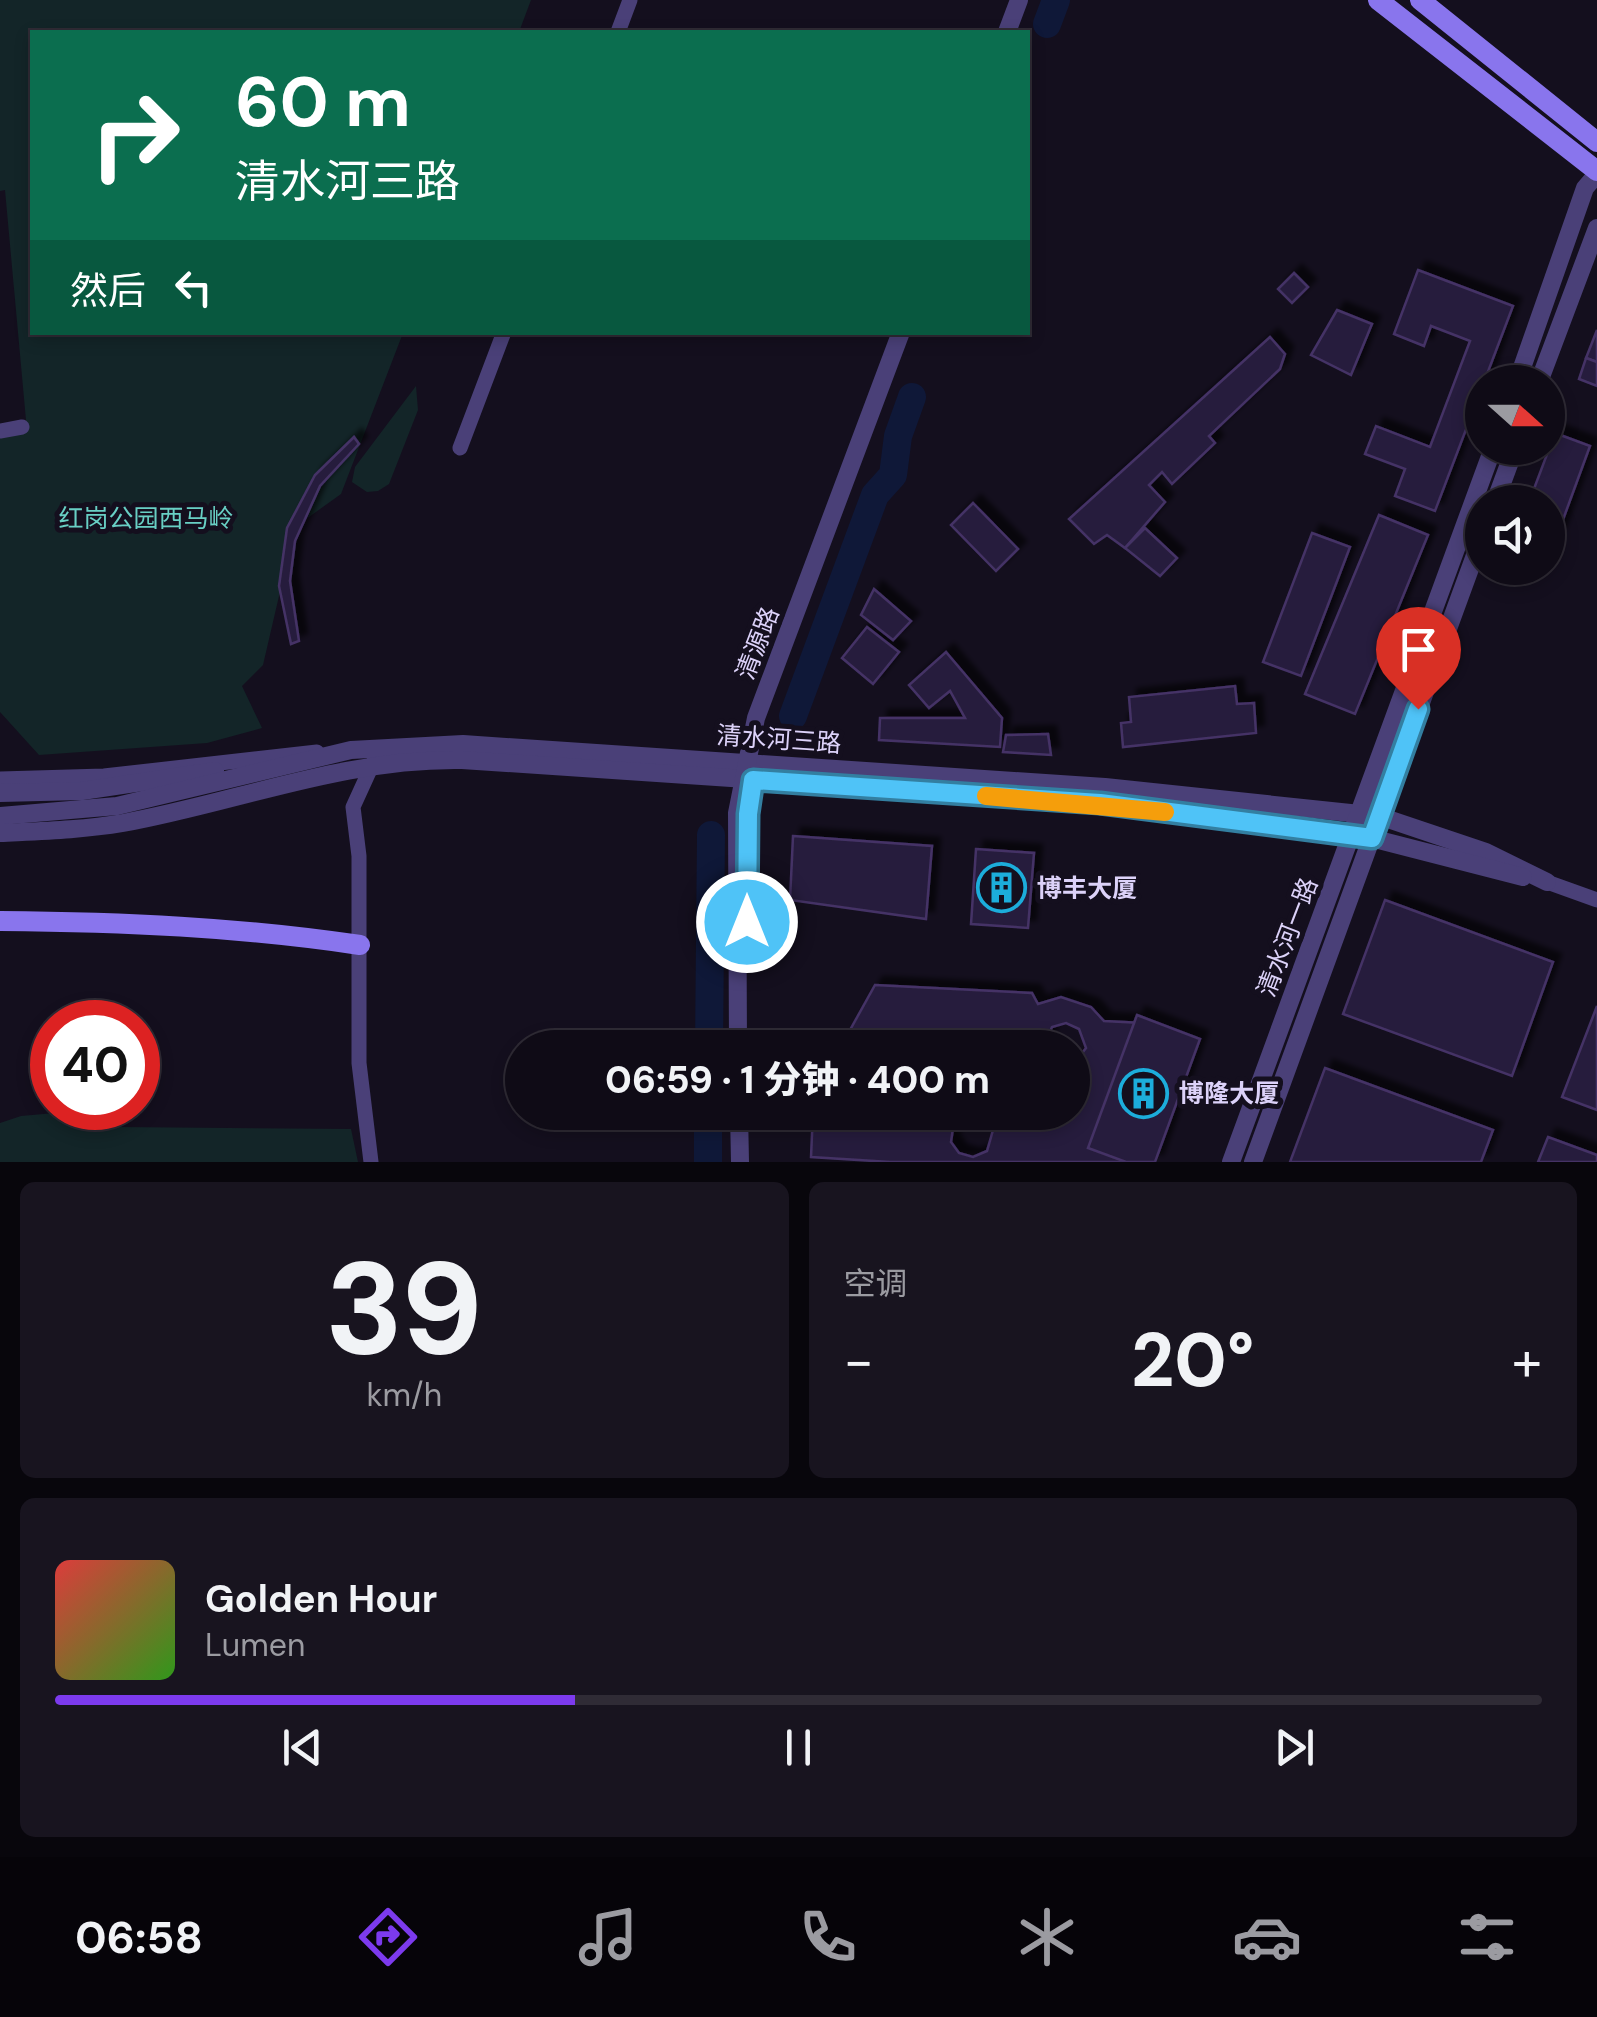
<!DOCTYPE html>
<html lang="zh">
<head>
<meta charset="utf-8">
<style>
	:root { --surface:#0f0b16; --page:#18141f; --text:#f1f3f6; --muted:#9b9ba1; --line:#2f2b35; --accent:#7c3aed }
	body { margin:0; font-family:"DM Sans","Noto Sans SC",sans-serif; background:var(--page); color:var(--text); height:100vh; display:flex; flex-direction:column; font-size:38px; white-space:nowrap }
	* { box-sizing:border-box; margin:0 }
	p { font-size:32px; color:var(--muted) }
	.icon { flex:none; width:55px; height:55px; fill:none; stroke:currentColor; stroke-width:2; stroke-linecap:round; stroke-linejoin:round }
	.map { position:relative; height:1162px; overflow:hidden }
	.side { display:flex; flex-direction:column; gap:20px; padding:20px; background:#08060c; flex:1 }
	.side>* { flex:none }
	.hud { position:absolute; left:30px; top:30px; width:1000px; height:305px; border-radius:0px; box-shadow:0 5px 15px #0003,0 0 0 2px var(--line); background:#0b6e4f; color:#fff; overflow:hidden }
	.needle { width:65px; rotate:111deg }
	.buttons { position:absolute; left:1465px; top:365px; display:grid; gap:20px }
	.buttons a { display:grid; place-items:center; width:100px; height:100px; border-radius:50%; background:var(--surface); box-shadow:0 5px 15px #0003,0 0 0 2px var(--line); font-size:50px }
	.speed { position:absolute; left:30px; top:1000px; display:flex; gap:20px; font-size:50px; font-weight:700; text-align:center }
	.speed>* { display:grid; place-content:center; width:130px; height:130px; border-radius:50%; background:var(--surface); box-shadow:0 5px 15px #0003,0 0 0 2px var(--line); line-height:1 }
	.speed .limit { border:15px solid #d22; background:#fff; color:#111 }
	.pin { position:absolute; display:grid; place-items:center; width:85px; height:85px; color:#fff; margin:-102px -42px; border-radius:50% 50% 50% 0; rotate:-45deg; box-shadow:0 0 10px #0007 }
	.pin .icon { rotate:45deg }
	.me { position:absolute; width:110px; margin:-55px; rotate:0deg; stroke-linejoin:round; filter:drop-shadow(0 0 8px #0008) }
	.turn { display:flex; align-items:center; gap:35px; height:210px; padding:0 40px; font-size:45px }
	.turn .icon { width:130px; height:130px; stroke-width:2.5 }
	.turn b { display:block; font-size:70px; line-height:85px }
	.then { display:flex; align-items:center; height:95px; padding:0 40px; background:#0003; gap:20px; font-size:38px }
	.big { font-size:75px; font-weight:800; line-height:1.1 }
	.side .tile { flex:1; display:flex; flex-direction:column; justify-content:center; gap:15px; min-width:0; padding:0 35px; border-radius:15px; background:var(--page) }
	.side .dial { align-items:center; gap:0 }
	.dial b { font-size:130px; line-height:1 }
	.song { display:flex; align-items:center; gap:30px }
	.cover { width:120px; height:120px; border-radius:15px; background:linear-gradient(135deg,hsl(0 70% 55%),hsl(110 70% 35%)) }
	.played { height:10px; border-radius:5px; background:linear-gradient(90deg,var(--accent) 35%,var(--line) 35%) }
	.keys { display:flex; justify-content:space-around; direction:ltr }
	.heat { display:flex; justify-content:space-between; align-items:center; font-size:55px; direction:ltr }
	.side .tiles { flex:1; display:grid; gap:20px; grid-template-columns:1fr 1fr }
	.tile:last-child { grid-column:span 2 }
	.trip { position:absolute; left:505px; top:1030px; width:585px; height:100px; border-radius:50px; background:var(--surface); box-shadow:0 5px 15px #0003,0 0 0 2px var(--line); font-weight:800; line-height:100px; text-align:center }
	.menu { display:flex; height:160px; justify-content:space-around; align-items:center; background:#060409; color:var(--muted) }
	.menu .icon { width:70px; height:70px }
	.menu .selected { color:var(--accent) }
	.menu b { font-size:45px; color:var(--text) }
	.map>svg:first-child { display:block }
	.green { fill:#132528 }
	.lines { fill:none; stroke-linecap:round; stroke-linejoin:round }
	.river { stroke:#0f1838; stroke-width:28 }
	.building { fill:#281e3d; stroke:#436; stroke-width:2.5; fill-rule:evenodd; filter:url(#shadow) }
	.minor { stroke:#4a4078; stroke-width:15 }
	.tertiary { stroke:#4a4078; stroke-width:18 }
	.secondary { stroke:#8975ed; stroke-width:20 }
	.route-casing { stroke:#337fa1; stroke-width:25 }
	.route { stroke:#4fc3f7; stroke-width:18 }
	.slow { stroke:#f59e0b; stroke-width:18 }
	.labels { text-anchor:middle; stroke-width:10; stroke-linejoin:round; paint-order:stroke }
	.park-label { font-size:25px; fill:#68cfc4; stroke:#140f1e }
	.street-label { font-size:25px; fill:#dcd2f9; stroke:#140f1e }
	.poi-label { font-size:25px; font-weight:bold; fill:#dcd2f9; stroke:#140f1e; text-anchor:start }
</style>
</head>
<body>
<div class="map">
<svg width="1597" height="1162" viewBox="0 0 1597 1162">
	<defs>
		<filter id="shadow"><feDropShadow dx="8" dy="-8" stdDeviation="2.5" flood-color="#0009"/></filter>
	</defs>
	<rect width="100%" height="100%" fill="#140f1e"/>
	<g class="green">
		<polygon points="0,0 531,0 519,32 32,32 32,332 403,333 341,494 295,527 263,665 242,686 262,728 207,743 39,755 0,712 0,438 27,431 5,190 0,191"/>
		<polygon points="416,386 418,410 389,484 378,491 367,492 352,482 355,467"/>
		<polygon points="77,1111 119,1127 351,1129 358,1162 0,1162 0,1123 21,1116"/>
	</g>
	<g class="lines">
		<g class="river">
			<polyline points="1047,24 1056,0"/>
			<polyline points="793,716 875,495 893,475 898,436 912,397"/>
			<polyline points="709,1048 711,835"/>
			<polyline points="708,1162 708,1112"/>
		</g>
	</g>
	<g class="building">
		<polygon points="1418,270 1513,306 1435,511 1395,496 1405,469 1365,454 1376,426 1430,447 1470,341 1431,326 1424,346 1394,334"/>
		<polygon points="1294,273 1308,287 1292,303 1278,289"/>
		<polygon points="1337,310 1372,324 1351,375 1311,355"/>
		<polygon points="1597,330 1597,362 1586,358"/>
		<polygon points="1270,337 1285,354 1280,369 1209,436 1215,443 1172,484 1162,472 1149,485 1165,502 1125,548 1107,535 1094,544 1069,519"/>
		<polygon points="1586,358 1597,362 1597,386 1579,379"/>
		<polygon points="1555,433 1590,446 1557,536 1548,533 1548,502 1529,502"/>
		<polygon points="354,437 359,444 320,486 295,541 290,581 299,641 291,644 279,586 287,528 315,475"/>
		<polygon points="973,503 1018,549 996,571 951,525"/>
		<polygon points="1379,515 1428,535 1355,714 1305,694"/>
		<polygon points="1145,528 1177,558 1160,576 1125,548"/>
		<polygon points="1312,533 1350,547 1301,676 1263,662"/>
		<polygon points="874,589 911,621 893,640 861,615"/>
		<polygon points="867,627 899,652 873,684 842,658"/>
		<polygon points="946,652 1002,718 1000,747 879,740 880,718 965,718 950,691 929,708 909,685"/>
		<polygon points="1235,686 1237,704 1254,703 1256,733 1123,747 1121,723 1131,722 1129,697"/>
		<polygon points="1048,734 1051,755 1003,752 1006,735"/>
		<polygon points="793,836 932,846 926,919 790,900"/>
		<polygon points="976,849 1034,853 1028,928 971,924"/>
		<polygon points="1385,900 1553,962 1512,1076 1343,1014"/>
		<path d="M875 985 1032 993 1038 1004 1061 997 1091 1007 1104 1021 1143 1023 1165 1043 1121 1162H890L811 1157 813 1112H1072V1066L1086 1048 1079 1029 1066 1023 1052 1027 1043 1048H840ZM966 1113 980 1114 993 1130 987 1151 973 1157 959 1153 951 1142 954 1121Z"/>
		<polygon points="1597,1006 1597,1110 1562,1097"/>
		<polygon points="1137,1015 1200,1039 1155,1162 1126,1162 1088,1148"/>
		<polygon points="1325,1068 1493,1130 1481,1162 1290,1162"/>
		<polygon points="1548,1137 1597,1155 1597,1162 1538,1162"/>
	</g>
	<g class="lines">
		<g class="minor">
			<polyline points="618,32 630,0"/>
			<polyline points="0,431 22,427"/>
			<polyline points="460,448 504,332"/>
			<polyline points="0,779 104,776 317,752"/>
			<polyline points="1547,882 1597,900"/>
			<polyline points="371,1162 359,1063 359,856 353,807 374,761"/>
		</g>
		<g class="tertiary">
			<polyline points="1007,32 1019,0"/>
			<polyline points="1517,382 1585,188 1597,174"/>
			<polyline points="1539,382 1597,228"/>
			<polyline points="1495,502 1515,448"/>
			<polyline points="0,793 82,791 215,771"/>
			<polyline points="0,816 117,806 351,750 463,744 1105,787 1379,816 1486,852 1547,882"/>
			<path d="M0 833C41 831 82 830 123 823 238 802 344 758 462 760L1100 803 1371 838 1523 877"/>
			<polyline points="738,1048 737,813 756,718 901,332"/>
			<polyline points="739,1112 740,1162"/>
			<polyline points="1231,1162 1493,448"/>
			<polyline points="1253,1162 1482,536"/>
		</g>
		<g class="secondary">
			<polyline points="1378,0 1597,171"/>
			<polyline points="1420,0 1597,142"/>
			<path d="M0 921C122 922 239 927 360 945"/>
		</g>
	</g>
	<g class="lines">
		<defs>
			<polyline id="route" points="747,922 748,814 753,780 1100,803 1372,838 1418,709"/>
		</defs>
		<use href="#route" class="route-casing"/>
		<use href="#route" class="route"/>
		<polyline class="slow" points="986,796 1165,812"/>
	</g>
	<defs>
		<symbol id="building-ring" viewBox="-11 -11 22 22"><circle r="9.5" fill="#140f1e" stroke="#1caddb" stroke-width="1.5"/><path d="M-4-6H4V6H1V3H-1V6H-4ZM-2.5-4.3h1.7v1.8h-1.7ZM.8-4.3h1.7v1.8H.8ZM-2.5-1h1.7V.8h-1.7ZM.8-1h1.7V.8H.8Z" fill="#1caddb"/></symbol>
	</defs>
	<g fill-rule="evenodd">
		<use href="#building-ring" x="974" y="860" width="55" height="55"/>
		<use href="#building-ring" x="1116" y="1066" width="55" height="55"/>
	</g>
	<g class="labels">
		<g class="park-label">
			<text x="146" y="527">红岗公园西马岭</text>
		</g>
		<g class="street-label">
			<text transform="translate(757 643) rotate(-69)" y="9">清源路</text>
			<text transform="translate(779 739) rotate(4)" y="9">清水河三路</text>
			<text transform="translate(1287 937) rotate(-69)" y="9">清水河一路</text>
		</g>
		<g class="poi-label">
			<text x="1037" y="897">博丰大厦</text>
			<text x="1179" y="1102">博隆大厦</text>
		</g>
	</g>
</svg>
<div class="buttons">
<a><svg class="needle" viewBox="-14 -14 28 28"><path d="M0-13l5 13h-10z" fill="#e53935"/><path d="M0 13l5-13h-10z" fill="#9b9ba1"/></svg></a>
<a><svg class="icon" aria-label="sound" viewBox="0 0 24 24"><path d="M4 9h4l5-4v14l-5-4H4zM17 9q2 3 0 6"/></svg></a>
</div>
<div class="speed"><div class="limit">40</div></div>
<div class="pin" style="left:1418px;top:709px;background:#d93025"><svg class="icon" aria-label="arrive" viewBox="0 0 24 24"><path d="M6 21V4h12l-3 4 3 4H6"/></svg></div>
<svg class="me" style="left:747px;top:922px" viewBox="-20 -20 40 40"><circle r="17" fill="#4fc3f7" stroke="#fff" stroke-width="3"/><path d="M0-11L8 9 0 5-8 9z" fill="#fff"/></svg>
<div class="trip">06:59 · 1 分钟 · 400 m</div>
<div class="hud">
<div class="turn"><svg class="icon" aria-label="right" viewBox="0 0 24 24"><path d="M7 20v-9h11M14 6l5 5-5 5"/></svg><div><b>60 m</b>清水河三路</div></div>
<div class="then">然后<svg class="icon" aria-label="left" viewBox="0 0 24 24"><path d="M17 20v-9H6M10 6l-5 5 5 5"/></svg></div>
</div>
</div>
<section class="side">
<div class="tiles">
<div class="tile dial"><b>39</b><p>km/h</p></div>
<div class="tile"><p>空调</p>
<div class="heat"><a>−</a><b class="big">20°</b><a>+</a></div>
</div>
<div class="tile">
<div class="song"><i class="cover"></i><div><b>Golden Hour</b><p>Lumen</p></div></div>
<div class="played"></div>
<div class="keys"><svg class="icon" aria-label="previous" viewBox="0 0 24 24"><path d="M18 5L8 12l10 7zM5 5v14"/></svg><svg class="icon" aria-label="pause" viewBox="0 0 24 24"><path d="M8 5v14M16 5v14"/></svg><svg class="icon" aria-label="next" viewBox="0 0 24 24"><path d="M6 5l10 7-10 7zM19 5v14"/></svg></div>
</div>
</div>
</section>
<nav class="menu">
<b>06:58</b>
<svg class="icon selected" aria-label="directions" viewBox="0 0 24 24"><path d="M12 3l9 9-9 9-9-9zM9 14v-3h6M13 9l2 2-2 2"/></svg>
<svg class="icon" aria-label="music" viewBox="0 0 24 24"><path d="M9 18V5l10-2v13"/><circle cx="6" cy="18" r="3"/><circle cx="16" cy="16" r="3"/></svg>
<svg class="icon" aria-label="phone" viewBox="0 0 24 24"><path d="M5 4h4l2 5-3 2q2 4 5 5l2-3 5 2v4C11 20 4 13 5 4z"/></svg>
<svg class="icon" aria-label="climate" viewBox="0 0 24 24"><path d="M12 3v18M4 7l16 10M4 17L20 7"/></svg>
<svg class="icon" aria-label="car" viewBox="0 0 24 24"><path d="M5 17H2v-5l4-1 3-4h7l3 4 3 1v5h-3M9 17h6M6 11h13"/><circle cx="7" cy="17" r="2"/><circle cx="17" cy="17" r="2"/></svg>
<svg class="icon" aria-label="filters" viewBox="0 0 24 24"><path d="M4 7h16M4 17h16"/><circle cx="9" cy="7" r="2"/><circle cx="15" cy="17" r="2"/></svg>
</nav>
</body>
</html>
